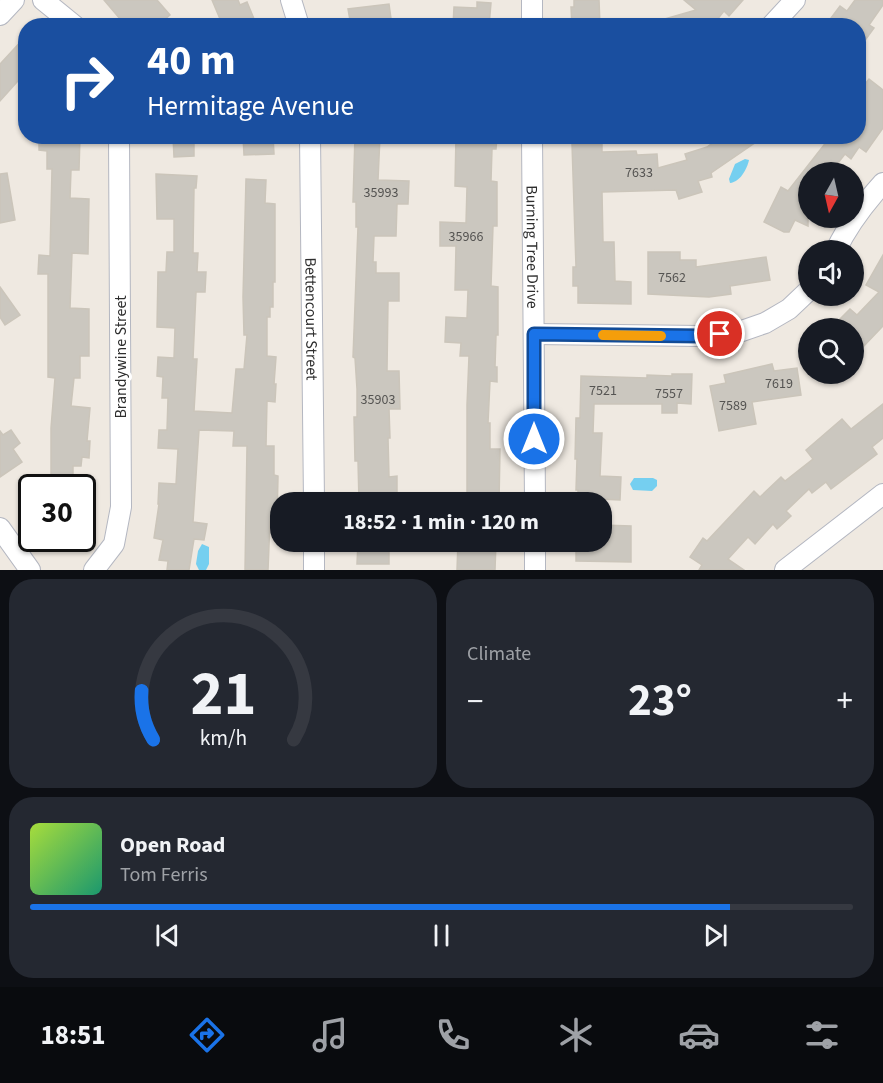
<!DOCTYPE html>
<html lang="en">
<head>
<meta charset="utf-8">
<style>
	:root { --surface:#171b24; --page:#242831; --text:#f1f3f6; --muted:#9ea1a6; --line:#363941; --accent:#1a73e8 }
	body { margin:0; font-family:"Source Sans 3",sans-serif; background:var(--page); color:var(--text); height:100vh; display:flex; flex-direction:column; font-size:22px; white-space:nowrap }
	* { box-sizing:border-box; margin:0 }
	p { font-size:20px; color:var(--muted) }
	.icon { flex:none; width:33px; height:33px; fill:none; stroke:currentColor; stroke-width:2; stroke-linecap:round; stroke-linejoin:round }
	.map { position:relative; height:570px; overflow:hidden }
	.details { display:flex; flex-direction:column; gap:9px; padding:9px; background:#0d0f14; flex:1 }
	.details>* { flex:none }
	.hud { position:absolute; left:18px; top:18px; width:848px; height:126px; border-radius:24px; box-shadow:0 2px 4px #0004; background:#1a4fa0; color:#fff; overflow:hidden }
	.needle { width:39px; rotate:188deg }
	.fabs { position:absolute; left:798px; top:162px; display:grid; gap:12px }
	.fabs a { display:grid; place-items:center; width:66px; height:66px; border-radius:50%; background:var(--surface); box-shadow:0 2px 4px #0004; font-size:30px }
	.speed { position:absolute; left:18px; top:474px; display:flex; gap:12px; font-size:30px; font-weight:700; text-align:center }
	.speed>* { display:grid; place-content:center; width:78px; height:78px; border-radius:50%; background:var(--surface); box-shadow:0 2px 4px #0004; line-height:1 }
	.speed .limit { border:3px solid #111; border-radius:9px; background:#fff; color:#111 }
	.pin { position:absolute; display:grid; place-items:center; width:51px; height:51px; color:#fff; margin:-26px; border:3px solid #fff; border-radius:50%; box-shadow:0 2px 6px #0007 }
	.me { position:absolute; width:66px; margin:-33px; rotate:0deg; stroke-linejoin:round; filter:drop-shadow(0 0 4px #0008) }
	.turn { display:flex; align-items:center; gap:21px; height:126px; padding:0 30px; font-size:27px }
	.turn .icon { width:78px; height:78px; stroke-width:2.5 }
	.turn b { display:block; font-size:42px; line-height:51px }
	.big { font-size:45px; font-weight:700; line-height:1.1 }
	.details .card { flex:1; display:flex; flex-direction:column; justify-content:center; gap:9px; min-width:0; padding:0 21px; border-radius:24px; background:var(--page) }
	.details .dial { align-items:center; gap:0 }
	.dial svg { height:156px; overflow:visible; fill:none; stroke:var(--line); stroke-width:7; stroke-linecap:round; text-anchor:middle }
	.dial text { fill:var(--text); stroke:none }
	.song { display:flex; align-items:center; gap:18px }
	.cover { width:72px; height:72px; border-radius:9px; background:linear-gradient(135deg,hsl(80 70% 55%),hsl(160 70% 35%)) }
	.played { height:6px; border-radius:3px; background:linear-gradient(90deg,var(--accent) 85%,var(--line) 85%) }
	.keys { display:flex; justify-content:space-around; direction:ltr }
	.heat { display:flex; justify-content:space-between; align-items:center; font-size:33px; direction:ltr }
	.details .tiles { flex:1; display:grid; gap:9px; grid-template-columns:1fr 1fr }
	.card:last-child { grid-column:span 2 }
	.trip { position:absolute; left:270px; top:492px; width:342px; height:60px; border-radius:24px; background:var(--surface); box-shadow:0 2px 4px #0004; font-weight:700; line-height:60px; text-align:center }
	.tabs { display:flex; height:96px; justify-content:space-around; align-items:center; background:#090b0e; color:var(--muted) }
	.tabs .icon { width:42px; height:42px }
	.tabs .current { color:var(--accent) }
	.tabs b { font-size:27px; color:var(--text) }
	.map>svg:first-child { display:block }
	.water { fill:#75cff0 }
	.building { fill:#cbc7bf; stroke:#cbc5ba; stroke-width:1.5 }
	.lines { fill:none; stroke-linecap:round; stroke-linejoin:round }
	.minor-casing { stroke:#b4b7c1; stroke-width:22 }
	.minor { stroke:#fff; stroke-width:20 }
	.route-casing { stroke:#114b97; stroke-width:15 }
	.route { stroke:#1a73e8; stroke-width:10 }
	.slow { stroke:#f59e0b; stroke-width:10 }
	.labels { text-anchor:middle; stroke-width:6; stroke-linejoin:round; paint-order:stroke }
	.number-label { font-size:14px; fill:#555452 }
	.street-label { font-size:16px; fill:#2e2e2e; stroke:#fff }
</style>
</head>
<body>
<div class="map">
<svg width="883" height="570" viewBox="0 0 883 570">
	<rect width="100%" height="100%" fill="#efe9e1"/>
	<g class="water">
		<path d="M745 159 749 160C747 169 740 182 730 183L729 179 735 164Z"/>
		<polygon points="634,478 653,478 657,480 657,486 652,491 633,490 630,484"/>
		<polygon points="202,544 209,547 209,564 206,570 199,570 196,564 198,551"/>
	</g>
	<g class="building">
		<polygon points="104,0 157,0 170,15 157,26 138,26 134,20 126,26"/>
		<polygon points="212,0 238,0 240,5 247,2 257,26 223,26"/>
		<polygon points="574,0 599,0 600,26 572,26 571,7 574,7"/>
		<polygon points="684,0 743,0 729,16 724,11 712,26 654,26 654,22 696,10"/>
		<polygon points="855,0 883,0 883,5 869,25 874,28 858,50 858,26 825,26 840,6 847,11"/>
		<polygon points="477,2 491,3 489,26 453,26 454,7 477,8"/>
		<polygon points="389,4 392,26 351,26 348,9"/>
		<polygon points="26,36 26,72 0,101 0,64"/>
		<polygon points="869,79 883,90 883,128 866,152 859,147 851,159 845,154 831,172 808,172 808,226 795,220 789,232 784,232 764,222 781,187 788,191 831,136 858,136 858,93"/>
		<polygon points="39,136 80,136 79,170 71,170 70,198 89,199 88,254 72,253 70,308 89,309 89,356 80,356 80,378 74,378 71,406 90,408 87,441 90,441 89,458 82,457 81,466 73,466 73,480 51,479 51,428 55,378 48,377 48,274 38,274 39,255 50,256 52,169 47,169 47,151 39,150"/>
		<polygon points="173,136 194,136 194,156 174,157"/>
		<polygon points="243,136 273,136 274,154 244,155"/>
		<polygon points="355,136 380,136 378,180 409,181 408,204 397,204 396,236 374,236 373,262 376,262 376,273 399,273 399,301 388,301 387,371 399,371 400,409 389,409 390,438 388,438 389,477 397,476 397,495 377,495 377,502 359,502 358,461 355,461 354,417 357,417 357,389 355,358 353,357 358,227 356,227 356,202 353,202"/>
		<polygon points="456,136 497,136 496,149 492,149 491,181 497,182 497,226 493,226 491,286 498,287 498,335 496,335 495,367 497,367 497,382 490,381 488,423 490,423 490,449 500,449 499,502 467,502 467,405 469,356 460,356 461,343 445,342 446,317 467,318 468,290 455,290 456,246 440,246 440,222 466,223 467,187 455,186"/>
		<polygon points="722,136 765,136 711,173 712,177 698,181 702,192 679,199 676,190 602,192 603,242 614,242 615,281 631,282 631,304 578,303 578,286 573,286 573,267 576,267 572,144 602,144 602,152 636,151 637,155 657,154 658,168 687,160 685,154 707,147"/>
		<polygon points="7,173 15,220 0,223 0,174"/>
		<polygon points="156,174 197,176 196,188 194,188 193,253 198,253 197,272 206,272 205,292 196,292 193,359 197,359 194,411 232,413 236,369 244,369 247,335 244,335 243,297 246,179 266,180 265,203 275,204 275,282 273,282 273,307 270,307 270,317 267,317 267,356 276,357 274,384 276,384 275,402 267,401 266,446 274,446 274,475 278,476 277,521 270,521 268,570 245,570 247,446 233,446 234,431 199,430 193,522 207,524 204,540 194,539 189,570 167,570 168,561 159,560 163,540 154,538 159,504 158,504 159,483 176,484 178,449 158,448 159,430 167,430 168,398 162,398 163,377 157,376 158,357 174,358 175,328 157,327 158,272 166,272 167,252 174,252 174,219 157,219"/>
		<polygon points="648,252 680,252 680,260 696,260 696,267 766,257 770,280 730,286 731,294 709,297 648,294"/>
		<polygon points="883,255 883,326 863,347 854,354 854,328 831,328 850,309 857,315 879,292 866,285"/>
		<polygon points="0,287 20,315 5,325 0,317"/>
		<polygon points="772,364 774,371 797,368 801,395 752,402 756,424 719,431 710,386 726,383 724,375"/>
		<polygon points="672,374 692,374 691,404 677,403 677,413 662,413 662,404 594,404 593,433 602,433 600,476 621,477 620,500 598,499 598,502 578,502 578,490 576,490 577,459 575,459 576,418 580,418 581,376 647,378 647,375 672,376"/>
		<polygon points="883,404 883,438 872,447 877,454 831,489 826,482 812,493 809,489 786,511 791,516 777,529 773,524 755,544 748,537 728,559 744,570 699,570 702,565 690,557 703,538 707,541 754,491 760,497 781,477 785,481 813,459 806,450 842,419 851,429"/>
		<polygon points="11,430 20,443 13,449 22,462 0,477 0,431 3,435"/>
		<polygon points="602,525 631,526 631,562 576,561 576,544 578,542 602,542"/>
		<polygon points="358,542 389,542 389,564 357,564"/>
		<polygon points="458,542 496,542 495,570 457,570"/>
	</g>
	<g class="lines">
		<defs>
			<g id="minor">
				<polyline points="43,0 75,26"/>
				<polyline points="291,0 299,26"/>
				<polyline points="0,15 14,0"/>
				<polyline points="532,26 532,0"/>
				<polyline points="771,26 795,0"/>
				<path id="s1" d="M310 136 314 502"/>
				<path id="s2" d="M532 136 535 502"/>
				<path d="M836 250C848 225 864 204 883 183"/>
				<polyline points="534,334 701,336 739,332 765,323 789,309 808,291"/>
				<polyline points="0,528 30,570"/>
				<polyline points="314,542 314,570"/>
				<polyline points="535,542 535,570"/>
				<polyline points="94,570 114,544 121,507 119,136"/>
				<polyline points="785,570 883,494"/>
			</g>
		</defs>
		<use href="#minor" class="minor-casing"/>
		<use href="#minor" class="minor"/>
	</g>
	<g class="lines">
		<defs>
			<polyline id="route" points="534,439 534,334 701,336 720,334"/>
		</defs>
		<use href="#route" class="route-casing"/>
		<use href="#route" class="route"/>
		<polyline class="slow" points="603,335 661,336"/>
	</g>
	<g class="labels">
		<g class="number-label">
			<text x="639" y="177">7633</text>
			<text x="381" y="197">35993</text>
			<text x="466" y="241">35966</text>
			<text x="672" y="282">7562</text>
			<text x="779" y="388">7619</text>
			<text x="603" y="395">7521</text>
			<text x="669" y="398">7557</text>
			<text x="378" y="404">35903</text>
			<text x="733" y="410">7589</text>
		</g>
		<g class="street-label">
			<text dy="6" stroke="none"><textPath href="#s2" startOffset="111">Burning Tree Drive</textPath></text>
			<text dy="6" stroke="none"><textPath href="#s1" startOffset="183">Bettencourt Street</textPath></text>
			<text transform="translate(120 357) rotate(-90)" y="6">Brandywine Street</text>
		</g>
	</g>
</svg>
<div class="fabs">
<a><svg class="needle" viewBox="-14 -14 28 28"><path d="M0-13l5 13h-10z" fill="#e53935"/><path d="M0 13l5-13h-10z" fill="#9ea1a6"/></svg></a>
<a><svg class="icon" aria-label="sound" viewBox="0 0 24 24"><path d="M4 9h4l5-4v14l-5-4H4zM17 9q2 3 0 6"/></svg></a>
<a><svg class="icon" aria-label="search" viewBox="0 0 24 24"><circle cx="10" cy="10" r="6"/><path d="M15 15l6 6"/></svg></a>
</div>
<div class="speed"><div class="limit">30</div></div>
<div class="pin" style="left:720px;top:334px;background:#d93025"><svg class="icon" aria-label="arrive" viewBox="0 0 24 24"><path d="M6 21V4h12l-3 4 3 4H6"/></svg></div>
<svg class="me" style="left:534px;top:439px" viewBox="-20 -20 40 40"><circle r="17" fill="#1a73e8" stroke="#fff" stroke-width="3"/><path d="M0-11L8 9 0 5-8 9z" fill="#fff"/></svg>
<div class="trip">18:52 · 1 min · 120 m</div>
<div class="hud">
<div class="turn"><svg class="icon" aria-label="right" viewBox="0 0 24 24"><path d="M7 20v-9h11M14 6l5 5-5 5"/></svg><div><b>40 m</b>Hermitage Avenue</div></div>
</div>
</div>
<section class="details">
<div class="tiles">
<div class="card dial"><svg viewBox="0 0 100 80">
<path d="M14 69A42 42 0 1 1 86 69"/>
<path d="M14 69A42 42 0 0 1 8 44" stroke="#1a73e8"/>
<text x="50" y="56" font-size="32" font-weight="700">21</text>
<text x="50" y="72" font-size="11">km/h</text>
</svg></div>
<div class="card"><p>Climate</p>
<div class="heat"><a>−</a><b class="big">23°</b><a>+</a></div>
</div>
<div class="card">
<div class="song"><i class="cover"></i><div><b>Open Road</b><p>Tom Ferris</p></div></div>
<div class="played"></div>
<div class="keys"><svg class="icon" aria-label="previous" viewBox="0 0 24 24"><path d="M18 5L8 12l10 7zM5 5v14"/></svg><svg class="icon" aria-label="pause" viewBox="0 0 24 24"><path d="M8 5v14M16 5v14"/></svg><svg class="icon" aria-label="next" viewBox="0 0 24 24"><path d="M6 5l10 7-10 7zM19 5v14"/></svg></div>
</div>
</div>
</section>
<nav class="tabs">
<b>18:51</b>
<svg class="icon current" aria-label="directions" viewBox="0 0 24 24"><path d="M12 3l9 9-9 9-9-9zM9 14v-3h6M13 9l2 2-2 2"/></svg>
<svg class="icon" aria-label="music" viewBox="0 0 24 24"><path d="M9 18V5l10-2v13"/><circle cx="6" cy="18" r="3"/><circle cx="16" cy="16" r="3"/></svg>
<svg class="icon" aria-label="phone" viewBox="0 0 24 24"><path d="M5 4h4l2 5-3 2q2 4 5 5l2-3 5 2v4C11 20 4 13 5 4z"/></svg>
<svg class="icon" aria-label="climate" viewBox="0 0 24 24"><path d="M12 3v18M4 7l16 10M4 17L20 7"/></svg>
<svg class="icon" aria-label="car" viewBox="0 0 24 24"><path d="M5 17H2v-5l4-1 3-4h7l3 4 3 1v5h-3M9 17h6M6 11h13"/><circle cx="7" cy="17" r="2"/><circle cx="17" cy="17" r="2"/></svg>
<svg class="icon" aria-label="filters" viewBox="0 0 24 24"><path d="M4 7h16M4 17h16"/><circle cx="9" cy="7" r="2"/><circle cx="15" cy="17" r="2"/></svg>
</nav>
</body>
</html>
